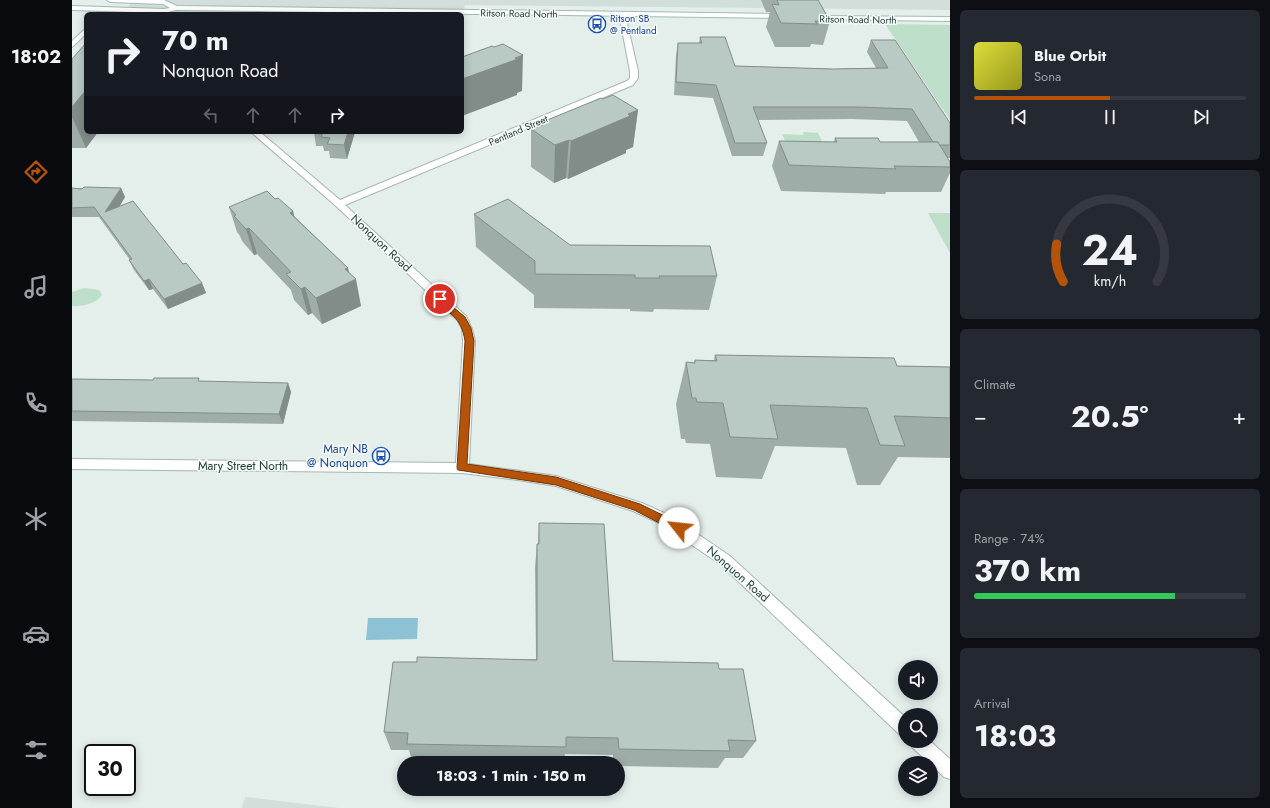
<!DOCTYPE html>
<html lang="en">
<head>
<meta charset="utf-8">
<style>
	:root { --surface:#171b24; --page:#242831; --text:#f1f3f6; --muted:#9ea1a6; --line:#363941; --accent:#b45309 }
	body { margin:0; font-family:Jost,sans-serif; background:var(--page); color:var(--text); height:100vh; display:flex; flex-direction:column; font-size:15px; white-space:nowrap }
	* { box-sizing:border-box; margin:0 }
	p { font-size:13px; color:var(--muted) }
	.icon { flex:none; width:22px; height:22px; fill:none; stroke:currentColor; stroke-width:2; stroke-linecap:round; stroke-linejoin:round }
	.map { position:relative; flex:1; overflow:hidden }
	.sheet { display:flex; flex-direction:column; gap:10px; padding:10px; background:#0d0f14; width:320px }
	.sheet>* { flex:none }
	.hud { position:absolute; left:12px; top:12px; width:380px; height:122px; border-radius:6px; box-shadow:0 2px 10px #0003; background:#171b24; color:var(--text); overflow:hidden }
	.buttons { position:absolute; left:826px; top:660px; display:grid; gap:8px }
	.buttons a { display:grid; place-items:center; width:40px; height:40px; border-radius:50%; background:var(--surface); box-shadow:0 2px 10px #0003; font-size:20px }
	.speed { position:absolute; left:12px; top:744px; display:flex; gap:8px; font-size:20px; font-weight:700; text-align:center }
	.speed>* { display:grid; place-content:center; width:52px; height:52px; border-radius:50%; background:var(--surface); box-shadow:0 2px 10px #0003; line-height:1 }
	.speed .limit { border:2px solid #111; border-radius:6px; background:#fff; color:#111 }
	.pin { position:absolute; display:grid; place-items:center; width:34px; height:34px; color:#fff; margin:-17px; border:2px solid #fff; border-radius:50%; box-shadow:0 1px 4px #0007 }
	.me { position:absolute; width:44px; margin:-22px; rotate:299deg; stroke-linejoin:round; filter:drop-shadow(0 0 3px #0008) }
	.turn { display:flex; align-items:center; gap:14px; height:84px; padding:0 12px; font-size:18px }
	.turn .icon { width:52px; height:52px; stroke-width:2.5 }
	.turn b { display:block; font-size:28px; line-height:34px }
	.lanes { display:flex; align-items:center; height:38px; padding:0 12px; background:#0003; justify-content:center; gap:20px; direction:ltr }
	.lanes .off { opacity:.35 }
	.big { font-size:30px; font-weight:700; line-height:1.1 }
	.sheet .tile { flex:1; display:flex; flex-direction:column; justify-content:center; gap:6px; min-width:0; padding:0 14px; border-radius:6px; background:var(--page) }
	.sheet .dial { align-items:center; gap:0 }
	.dial svg { height:104px; overflow:visible; fill:none; stroke:var(--line); stroke-width:7; stroke-linecap:round; text-anchor:middle }
	.dial text { fill:var(--text); stroke:none }
	.song { display:flex; align-items:center; gap:12px }
	.cover { width:48px; height:48px; border-radius:6px; background:linear-gradient(135deg,hsl(60 70% 55%),hsl(60 70% 35%)) }
	.played { height:4px; border-radius:2px; background:linear-gradient(90deg,var(--accent) 50%,var(--line) 50%) }
	.keys { display:flex; justify-content:space-around; direction:ltr }
	.heat { display:flex; justify-content:space-between; align-items:center; font-size:22px; direction:ltr }
	.charge { height:6px; border-radius:3px; background:linear-gradient(90deg,#34c759 74%,var(--line) 0) }
	.trip { position:absolute; left:325px; top:756px; width:228px; height:40px; border-radius:20px; background:var(--surface); box-shadow:0 2px 10px #0003; font-weight:700; line-height:40px; text-align:center }
	main { display:flex; flex:1; min-height:0 }
	.menu { display:flex; flex-direction:column; width:72px; justify-content:space-around; align-items:center; background:#090b0e; color:var(--muted) }
	.menu .icon { width:28px; height:28px }
	.menu .selected { color:var(--accent) }
	.menu b { font-size:18px; color:var(--text) }
	.map>svg:first-child { display:block }
	.built { fill:#d2ded9 }
	.green { fill:#bddfc9 }
	.water { fill:#8cc2d3 }
	.lines { fill:none; stroke-linecap:round; stroke-linejoin:round }
	.street-casing { stroke:#a6b6b2; stroke-width:2 }
	.secondary-casing { stroke:#a2bab3; stroke-width:2 }
	.street { fill:#fff; fill-rule:evenodd }
	.secondary { fill:#fff; fill-rule:evenodd }
	.wall { fill:#9fada9 }
	.shaded-wall { fill:#828d89 }
	.building { fill:#b9c9c4; stroke:#828d89 }
	.route { fill:#b45309; stroke:#753606 }
	.labels { text-anchor:middle; stroke-width:3; stroke-linejoin:round; paint-order:stroke }
	.far-street-label { font-size:10px; fill:#23403b; stroke:#f5faf8 }
	.far-transit-label { font-size:10px; fill:#164399; stroke:#f5faf8; text-anchor:start }
	.street-label { font-size:12px; fill:#23403b; stroke:#f5faf8 }
	.transit-label { font-size:12px; fill:#164399; stroke:#f5faf8; text-anchor:end }
</style>
</head>
<body>
<main>
<nav class="menu">
<b>18:02</b>
<svg class="icon selected" aria-label="directions" viewBox="0 0 24 24"><path d="M12 3l9 9-9 9-9-9zM9 14v-3h6M13 9l2 2-2 2"/></svg>
<svg class="icon" aria-label="music" viewBox="0 0 24 24"><path d="M9 18V5l10-2v13"/><circle cx="6" cy="18" r="3"/><circle cx="16" cy="16" r="3"/></svg>
<svg class="icon" aria-label="phone" viewBox="0 0 24 24"><path d="M5 4h4l2 5-3 2q2 4 5 5l2-3 5 2v4C11 20 4 13 5 4z"/></svg>
<svg class="icon" aria-label="climate" viewBox="0 0 24 24"><path d="M12 3v18M4 7l16 10M4 17L20 7"/></svg>
<svg class="icon" aria-label="car" viewBox="0 0 24 24"><path d="M5 17H2v-5l4-1 3-4h7l3 4 3 1v5h-3M9 17h6M6 11h13"/><circle cx="7" cy="17" r="2"/><circle cx="17" cy="17" r="2"/></svg>
<svg class="icon" aria-label="filters" viewBox="0 0 24 24"><path d="M4 7h16M4 17h16"/><circle cx="9" cy="7" r="2"/><circle cx="15" cy="17" r="2"/></svg>
</nav>
<div class="map">
<svg width="878" height="808" viewBox="0 0 878 808">
	<rect width="100%" height="100%" fill="#e4eeea"/>
	<g class="built">
		<polygon points="61,0 878,0 878,10 393,5 390,14 59,14 54,10"/>
		<polygon points="173,797 267,808 170,808"/>
	</g>
	<g class="green">
		<polygon points="813,24 878,25 878,120"/>
		<polygon points="731,132 746,133 752,145 715,145 710,134 732,135"/>
		<polygon points="856,213 878,213 878,253"/>
		<path d="M12 288 27 290 30 295C25 303 10 307 0 306V292Z"/>
	</g>
	<polygon class="water" points="296,618 346,618 345,639 294,640"/>
	<g class="lines">
		<defs>
			<g id="street">
				<polygon points="550,12 553,14 566,71 566,78 561,85 273,205 394,316 400,329 403,341 397,464 484,476 570,503 599,516 658,556 833,717 833,736 827,734 648,564 589,524 561,511 484,486 446,480 390,473 0,469 0,459 384,463 391,341 390,329 386,321 264,206 179,132 188,132 268,200 555,81 558,78 558,71 547,14"/>
				<polygon points="838,741 858,741 878,759 878,779 872,777 840,747"/>
			</g>
			<g id="secondary">
				<polygon points="35,0 92,0 105,6 712,14 715,16 712,18 104,10 92,13 0,10 0,6 92,9 98,8 91,4 38,2"/>
				<polygon points="741,16 878,17 878,21 739,19 739,17"/>
				<polygon points="14,28 14,34 0,47 0,41"/>
			</g>
		</defs>
		<use href="#street" class="street-casing"/>
		<use href="#secondary" class="secondary-casing"/>
		<use href="#street" class="street"/>
		<use href="#secondary" class="secondary"/>
	</g>
	<g class="wall">
		<polygon points="689,0 746,0 758,21 751,45 739,44 738,47 703,47 694,27 698,12 694,12"/>
		<polygon points="628,37 663,66 761,69 804,68 795,52 799,40 878,123 878,158 875,158 878,162 878,173 869,192 814,192 813,194 709,191 700,166 707,141 762,142 763,138 808,142 847,142 835,121 780,119 686,120 695,143 691,156 660,156 641,98 602,95 604,55 606,43 627,43"/>
		<polygon points="0,59 14,132 26,132 14,148 0,148"/>
		<polygon points="531,99 566,110 561,147 554,150 554,153 496,179 494,178 482,183 459,167 459,129 468,126 468,123"/>
		<polygon points="242,132 283,132 275,159 258,158 257,151 252,151 251,146 244,146"/>
		<polygon points="0,188 49,188 53,197 47,207 111,264 130,283 134,293 96,309 81,289 77,290 62,270 57,260 58,260 27,217 0,217"/>
		<polygon points="203,199 221,211 222,216 276,268 277,273 289,306 250,324 240,313 236,315 222,300 219,290 185,254 182,255 170,241 168,236 165,232 157,207"/>
		<polygon points="402,214 498,245 645,276 637,310 582,309 581,312 558,311 558,309 462,308 462,295 404,247"/>
		<polygon points="643,355 825,366 878,367 878,458 826,457 808,485 785,485 774,448 703,446 690,479 644,477 638,444 614,443 613,439 609,439 604,404 614,362 622,363 623,360 642,360"/>
		<polygon points="0,379 216,383 219,392 211,424 0,421"/>
		<polygon points="467,523 541,661 647,669 684,741 671,758 653,758 646,768 546,766 546,763 541,763 541,755 493,754 492,763 435,763 340,761 337,750 319,750 312,732 345,662 464,659 463,567 465,544 466,544"/>
	</g>
	<g class="shaded-wall">
		<polygon points="451,55 450,91 445,93 445,95 390,116 390,79"/>
		<polygon points="14,90 14,132 26,132 14,148 0,117 0,107"/>
		<polygon points="566,110 561,147 554,150 554,153 496,179 499,141"/>
		<polygon points="276,132 283,132 275,159 272,145"/>
		<polygon points="497,140 494,178 482,183 483,145"/>
		<polygon points="49,188 53,197 38,222 33,212"/>
		<polygon points="221,211 227,237 218,213"/>
		<polygon points="177,228 185,254 182,255 174,229"/>
		<polygon points="276,268 279,282 284,279 289,306 250,324 244,298 273,269"/>
		<polygon points="77,279 81,289 77,290 72,281"/>
		<polygon points="130,283 134,293 96,309 92,299"/>
		<polygon points="233,287 240,313 236,315 229,289"/>
		<polygon points="216,383 219,392 211,424 207,414"/>
	</g>
	<g class="building">
		<polygon points="705,0 746,0 758,21 743,21 745,24 709,23 700,4 707,5"/>
		<polygon points="628,37 653,37 663,66 761,69 816,68 799,40 823,40 878,123 878,145 867,145 866,142 861,142 840,109 785,107 681,107 695,143 663,143 644,85 604,82 606,43 630,43"/>
		<polygon points="14,43 14,90 0,107 0,59"/>
		<polygon points="431,44 451,55 443,58 446,59 390,79 390,57 420,46 422,47"/>
		<polygon points="541,95 566,110 556,114 558,116 499,141 497,140 483,145 459,129 471,125 468,123 529,98 531,99"/>
		<polygon points="251,132 276,132 272,145 255,144 258,138 249,137"/>
		<polygon points="763,138 806,138 808,142 866,142 878,162 878,167 822,166 824,169 717,165 707,141 765,142"/>
		<polygon points="12,187 49,188 33,212 61,201 111,264 114,263 130,283 92,299 77,279 72,281 57,260 60,259 22,207 0,208 0,188 10,189"/>
		<polygon points="195,191 203,199 206,198 221,211 218,213 276,268 273,269 284,279 244,298 233,287 229,289 214,274 219,272 177,228 174,229 162,216 164,215 157,207"/>
		<polygon points="436,199 498,245 638,246 645,276 587,276 588,278 563,278 563,275 463,274 463,261 402,214"/>
		<polygon points="643,355 822,358 825,366 878,367 878,418 822,416 833,446 808,445 795,408 698,405 706,439 658,437 651,403 625,402 624,398 620,398 614,362 623,363 623,360 645,361"/>
		<polygon points="82,378 127,378 126,381 216,383 207,414 0,411 0,379 81,380"/>
		<polygon points="467,523 532,524 541,661 646,663 647,669 671,669 684,741 656,740 658,751 547,749 546,738 494,737 494,747 335,744 336,733 312,732 321,662 345,662 345,657 465,660 465,544 467,544"/>
	</g>
	<path class="route" d="M368 296 393 317 399 328 402 341 395 464 484 477 568 504 611 525 612 528 611 531H603L562 510 484 485 386 470 385 468 393 341C389 315 377 316 364 299Z"/>
	<defs>
		<symbol id="bus-ring" viewBox="-11 -11 22 22"><circle r="9.5" fill="#f5faf8" stroke="#1a4fb4" stroke-width="1.5"/><path d="M-5-6H5V4H4V6H2V4H-2V6H-4V4H-5ZM-3.5-4V0h7V-4ZM-3.5 1.2v1.5H-2V1.2ZM2 1.2v1.5H3.5V1.2Z" fill="#1a4fb4"/></symbol>
	</defs>
	<g fill-rule="evenodd">
		<use href="#bus-ring" x="515" y="14" width="20" height="20"/>
		<use href="#bus-ring" x="299" y="446" width="20" height="20"/>
	</g>
	<g class="labels">
		<g class="far-street-label">
			<text transform="translate(447 13) rotate(1)" y="4">Ritson Road North</text>
			<text transform="translate(786 19) rotate(1)" y="4">Ritson Road North</text>
			<text transform="translate(446 130) rotate(-23)" y="4">Pentland Street</text>
		</g>
		<g class="far-transit-label">
			<text x="538" y="22">Ritson SB<tspan x="538" dy="12">@ Pentland</tspan></text>
		</g>
		<g class="street-label">
			<text transform="translate(309 243) rotate(43)" y="4">Nonquon Road</text>
			<text x="171" y="470">Mary Street North</text>
			<text transform="translate(666 574) rotate(41)" y="4">Nonquon Road</text>
		</g>
		<g class="transit-label">
			<text x="296" y="453">Mary NB<tspan x="296" dy="14">@ Nonquon</tspan></text>
		</g>
	</g>
</svg>
<div class="buttons">
<a><svg class="icon" aria-label="sound" viewBox="0 0 24 24"><path d="M4 9h4l5-4v14l-5-4H4zM17 9q2 3 0 6"/></svg></a>
<a><svg class="icon" aria-label="search" viewBox="0 0 24 24"><circle cx="10" cy="10" r="6"/><path d="M15 15l6 6"/></svg></a>
<a><svg class="icon" aria-label="layers" viewBox="0 0 24 24"><path d="M12 4l9 5-9 5-9-5zM3 14l9 5 9-5"/></svg></a>
</div>
<div class="speed"><div class="limit">30</div></div>
<div class="pin" style="left:368px;top:299px;background:#d93025"><svg class="icon" aria-label="arrive" viewBox="0 0 24 24"><path d="M6 21V4h12l-3 4 3 4H6"/></svg></div>
<svg class="me" style="left:607px;top:528px" viewBox="-20 -20 40 40"><circle r="19" fill="#fff"/><path d="M0-13L10 11 0 6-10 11z" fill="#b45309"/></svg>
<div class="trip">18:03 · 1 min · 150 m</div>
<div class="hud">
<div class="turn"><svg class="icon" aria-label="right" viewBox="0 0 24 24"><path d="M7 20v-9h11M14 6l5 5-5 5"/></svg><div><b>70 m</b>Nonquon Road</div></div>
<div class="lanes"><svg class="icon off" aria-label="left" viewBox="0 0 24 24"><path d="M17 20v-9H6M10 6l-5 5 5 5"/></svg><svg class="icon off" aria-label="ahead" viewBox="0 0 24 24"><path d="M12 20V5M6 11l6-6 6 6"/></svg><svg class="icon off" aria-label="ahead" viewBox="0 0 24 24"><path d="M12 20V5M6 11l6-6 6 6"/></svg><svg class="icon" aria-label="right" viewBox="0 0 24 24"><path d="M7 20v-9h11M14 6l5 5-5 5"/></svg></div>
</div>
</div>
<section class="sheet">
<div class="tile">
<div class="song"><i class="cover"></i><div><b>Blue Orbit</b><p>Sona</p></div></div>
<div class="played"></div>
<div class="keys"><svg class="icon" aria-label="previous" viewBox="0 0 24 24"><path d="M18 5L8 12l10 7zM5 5v14"/></svg><svg class="icon" aria-label="pause" viewBox="0 0 24 24"><path d="M8 5v14M16 5v14"/></svg><svg class="icon" aria-label="next" viewBox="0 0 24 24"><path d="M6 5l10 7-10 7zM19 5v14"/></svg></div>
</div>
<div class="tile dial"><svg viewBox="0 0 100 80">
<path d="M14 69A42 42 0 1 1 86 69"/>
<path d="M14 69A42 42 0 0 1 9 40" stroke="#b45309"/>
<text x="50" y="56" font-size="32" font-weight="700">24</text>
<text x="50" y="72" font-size="11">km/h</text>
</svg></div>
<div class="tile"><p>Climate</p>
<div class="heat"><a>−</a><b class="big">20.5°</b><a>+</a></div>
</div>
<div class="tile"><p>Range · 74%</p><b class="big">370 km</b><div class="charge"></div></div>
<div class="tile"><p>Arrival</p><b class="big">18:03</b></div>
</section>
</main>
</body>
</html>
